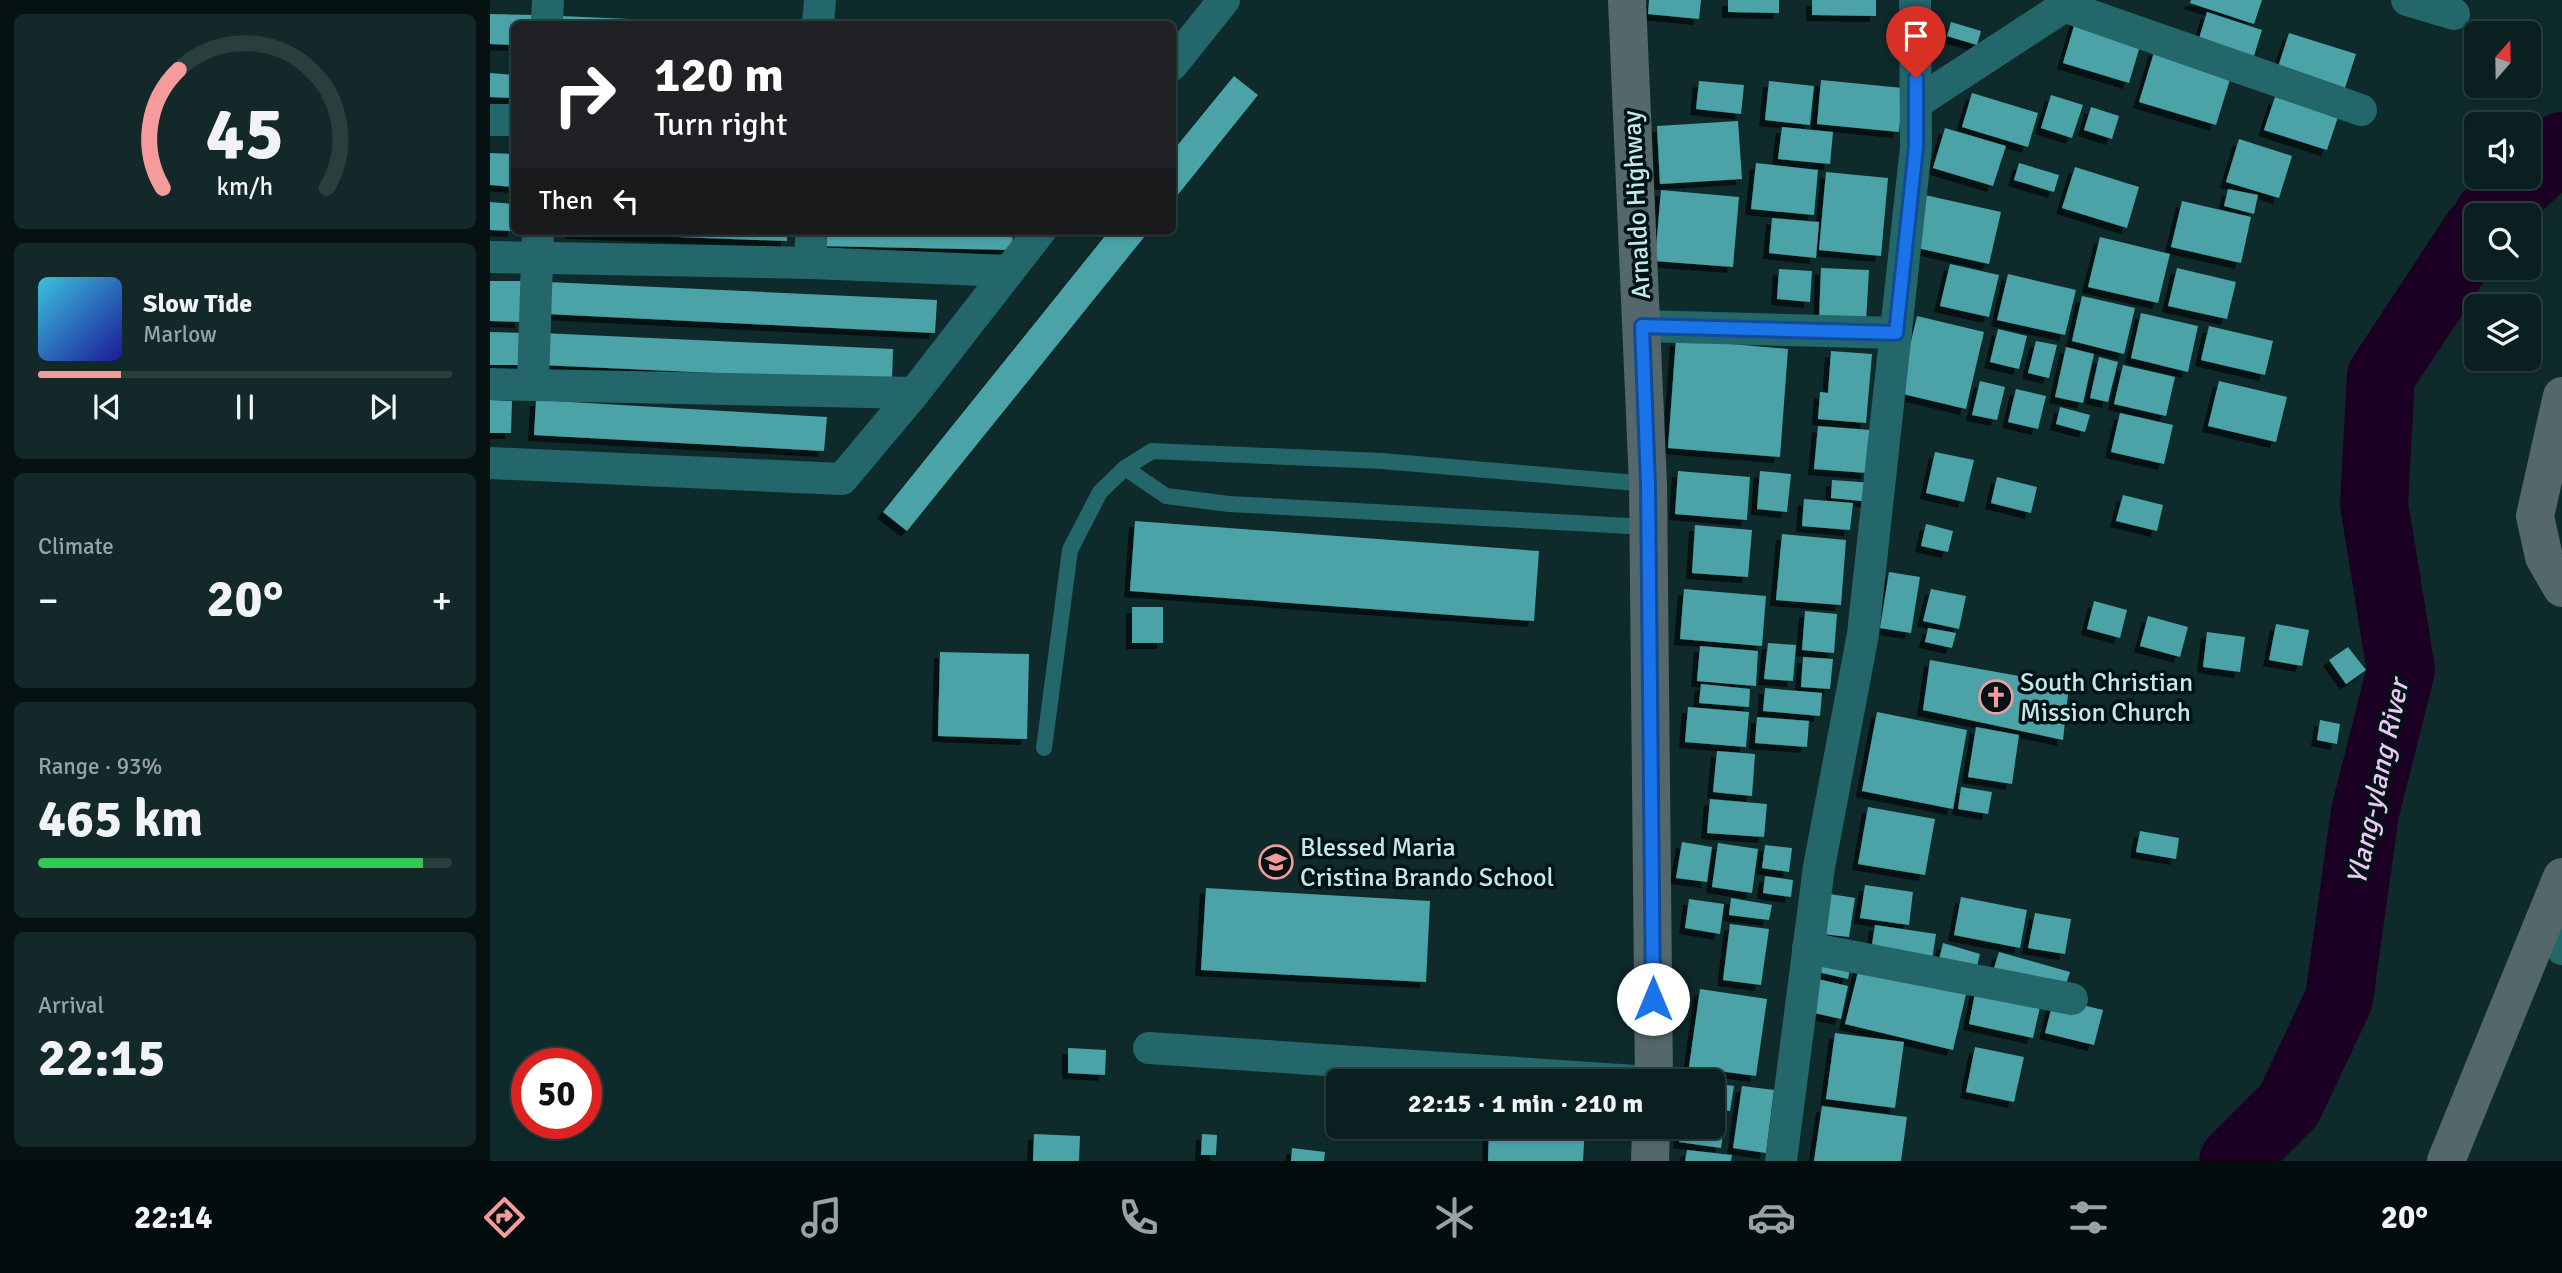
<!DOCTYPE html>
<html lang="en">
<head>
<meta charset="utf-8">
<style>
	:root { --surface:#0a2020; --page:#132829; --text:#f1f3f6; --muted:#99a3a5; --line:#2a3e3e; --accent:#f59b9b }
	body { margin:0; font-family:Signika,sans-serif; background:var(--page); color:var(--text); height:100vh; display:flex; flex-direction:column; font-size:26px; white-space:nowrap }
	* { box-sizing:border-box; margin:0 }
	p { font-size:23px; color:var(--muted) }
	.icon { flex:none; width:38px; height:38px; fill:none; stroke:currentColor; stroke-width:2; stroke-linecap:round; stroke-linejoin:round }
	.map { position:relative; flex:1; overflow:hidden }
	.panel { display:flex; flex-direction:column; gap:14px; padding:14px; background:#061212; width:490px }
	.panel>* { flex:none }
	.banner { position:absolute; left:21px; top:21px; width:665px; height:214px; border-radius:10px; box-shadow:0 2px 5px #0004,0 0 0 2px var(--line); background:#202124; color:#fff; overflow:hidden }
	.needle { width:46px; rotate:20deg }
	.tools { position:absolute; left:1974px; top:21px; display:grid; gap:14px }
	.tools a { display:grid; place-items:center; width:77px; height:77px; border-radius:10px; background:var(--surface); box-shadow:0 2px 5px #0004,0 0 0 2px var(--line); font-size:35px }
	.speed { position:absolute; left:21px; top:1048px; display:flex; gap:14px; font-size:35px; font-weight:700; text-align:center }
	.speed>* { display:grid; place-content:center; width:91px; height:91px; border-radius:50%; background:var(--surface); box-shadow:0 2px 5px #0004,0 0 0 2px var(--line); line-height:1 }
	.speed .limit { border:10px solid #d22; background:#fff; color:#111 }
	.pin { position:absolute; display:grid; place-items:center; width:60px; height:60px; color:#fff; margin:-72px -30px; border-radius:50% 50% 50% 0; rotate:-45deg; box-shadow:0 0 7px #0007 }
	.pin .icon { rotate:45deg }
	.me { position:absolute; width:77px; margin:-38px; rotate:0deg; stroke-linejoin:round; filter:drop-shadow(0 0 5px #0008) }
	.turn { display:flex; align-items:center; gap:24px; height:147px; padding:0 28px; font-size:32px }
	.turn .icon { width:91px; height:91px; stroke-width:2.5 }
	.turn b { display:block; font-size:49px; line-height:60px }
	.then { display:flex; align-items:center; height:66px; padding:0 28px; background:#0003; gap:14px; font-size:26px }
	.big { font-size:52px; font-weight:800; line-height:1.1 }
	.panel .widget { flex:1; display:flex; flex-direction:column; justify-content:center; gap:10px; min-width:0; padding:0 24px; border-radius:10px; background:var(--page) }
	.panel .dial { align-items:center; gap:0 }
	.dial svg { height:182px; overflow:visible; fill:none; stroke:var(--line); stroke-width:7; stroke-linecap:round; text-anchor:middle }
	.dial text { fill:var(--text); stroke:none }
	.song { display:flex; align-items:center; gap:21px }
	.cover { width:84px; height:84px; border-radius:10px; background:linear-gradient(135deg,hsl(190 70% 55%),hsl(240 70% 35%)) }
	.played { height:7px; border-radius:4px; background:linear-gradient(90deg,var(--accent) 20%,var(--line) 20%) }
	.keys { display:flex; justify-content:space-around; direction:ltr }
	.heat { display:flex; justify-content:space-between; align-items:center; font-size:38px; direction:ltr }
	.charge { height:10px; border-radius:5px; background:linear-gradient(90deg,#34c759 93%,var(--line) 0) }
	.trip { position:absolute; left:836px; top:1069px; width:399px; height:70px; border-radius:10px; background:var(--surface); box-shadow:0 2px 5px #0004,0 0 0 2px var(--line); font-weight:800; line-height:70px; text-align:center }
	.dock { display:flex; height:112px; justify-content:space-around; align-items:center; background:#040d0d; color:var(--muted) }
	.dock .icon { width:49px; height:49px }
	.dock .current { color:var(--accent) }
	.dock b { font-size:32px; color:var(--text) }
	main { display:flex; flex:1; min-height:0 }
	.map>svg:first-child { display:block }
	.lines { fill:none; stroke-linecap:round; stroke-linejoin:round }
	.river { stroke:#1c0023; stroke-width:68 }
	.building { fill:#4ba3a7; filter:url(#shadow) }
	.lane { stroke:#23676b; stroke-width:16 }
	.street { stroke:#23676b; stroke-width:32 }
	.secondary { stroke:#54686b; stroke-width:38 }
	.route-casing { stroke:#114b97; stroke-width:18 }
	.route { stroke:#1a73e8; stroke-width:12 }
	.labels { text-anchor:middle; stroke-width:7; stroke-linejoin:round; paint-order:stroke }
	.street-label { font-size:26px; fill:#c2eaec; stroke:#001214 }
	.poi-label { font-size:26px; fill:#c2eaec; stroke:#001214; text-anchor:start }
	.water-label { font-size:28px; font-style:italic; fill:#edc5f7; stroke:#001214 }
</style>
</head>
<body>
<main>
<section class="panel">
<div class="widget dial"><svg viewBox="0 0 100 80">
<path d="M14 69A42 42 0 1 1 86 69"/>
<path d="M14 69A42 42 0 0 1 21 17" stroke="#f59b9b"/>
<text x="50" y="56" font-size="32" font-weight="700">45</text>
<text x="50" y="72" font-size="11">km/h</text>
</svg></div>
<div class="widget">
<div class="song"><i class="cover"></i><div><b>Slow Tide</b><p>Marlow</p></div></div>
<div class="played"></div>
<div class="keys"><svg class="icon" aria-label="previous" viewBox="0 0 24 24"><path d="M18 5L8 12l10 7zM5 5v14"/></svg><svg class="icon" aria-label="pause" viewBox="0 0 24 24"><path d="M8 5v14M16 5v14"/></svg><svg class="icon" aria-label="next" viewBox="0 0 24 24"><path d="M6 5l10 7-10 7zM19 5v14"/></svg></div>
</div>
<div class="widget"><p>Climate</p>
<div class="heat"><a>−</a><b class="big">20°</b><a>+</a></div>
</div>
<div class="widget"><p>Range · 93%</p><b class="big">465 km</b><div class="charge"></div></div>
<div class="widget"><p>Arrival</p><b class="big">22:15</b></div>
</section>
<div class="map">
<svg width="2072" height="1161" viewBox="0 0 2072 1161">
	<defs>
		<filter id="shadow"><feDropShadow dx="-6" dy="6" stdDeviation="0" flood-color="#0009"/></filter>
	</defs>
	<rect width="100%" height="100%" fill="#0e2a2b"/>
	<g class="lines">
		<g class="river">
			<polyline points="1998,215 2072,146"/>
			<polyline points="1743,1161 1799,1105 1849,999 1875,812 1911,670 1884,504 1891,376 1986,232"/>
		</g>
	</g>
	<g class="building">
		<polygon points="1159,0 1211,0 1209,19 1158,14"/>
		<polygon points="1238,0 1289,0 1289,13 1238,12"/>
		<polygon points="1322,0 1386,0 1386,16 1322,15"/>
		<polygon points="1701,0 1772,0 1764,24 1700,3"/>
		<polygon points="1717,12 1772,30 1763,59 1708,42"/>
		<polygon points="0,14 45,15 45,24 24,24 24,45 0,44"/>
		<polygon points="71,16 207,22 207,24 71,24"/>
		<polygon points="1586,19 1652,39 1639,83 1573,63"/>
		<polygon points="1461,22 1491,31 1487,45 1457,36"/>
		<polygon points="1799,33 1866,54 1854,91 1787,70"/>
		<polygon points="1665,49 1742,73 1726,125 1649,102"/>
		<polygon points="0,73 24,75 24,98 0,97"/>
		<polygon points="744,76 768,95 682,202 682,152"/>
		<polygon points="1331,80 1413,88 1409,132 1327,124"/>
		<polygon points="1209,81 1254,85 1251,114 1206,109"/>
		<polygon points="1279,81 1324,86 1320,125 1275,120"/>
		<polygon points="1482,93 1548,113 1538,147 1472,127"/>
		<polygon points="1561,95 1593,105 1582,138 1551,128"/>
		<polygon points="1785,97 1848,117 1837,150 1774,130"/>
		<polygon points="1601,107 1629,116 1622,139 1594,130"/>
		<polygon points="1248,121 1252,179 1170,184 1167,126"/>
		<polygon points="1292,127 1343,132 1340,164 1288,159"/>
		<polygon points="1455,128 1516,146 1503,186 1443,168"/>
		<polygon points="1749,139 1802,156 1789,198 1736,182"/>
		<polygon points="0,153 24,154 24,187 0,185"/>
		<polygon points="1266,163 1328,170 1324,215 1261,209"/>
		<polygon points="1529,163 1569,175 1564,192 1524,180"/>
		<polygon points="1585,167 1649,187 1637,228 1572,208"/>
		<polygon points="1336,172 1398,178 1391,256 1329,250"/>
		<polygon points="1738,189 1768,195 1764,214 1734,206"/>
		<polygon points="1171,190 1249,197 1243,267 1165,261"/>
		<polygon points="1435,195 1511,212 1499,264 1423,247"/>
		<polygon points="1692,201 1761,217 1751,263 1681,247"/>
		<polygon points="0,202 24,204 24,231 0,230"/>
		<polygon points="1282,218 1329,222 1326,258 1279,253"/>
		<polygon points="82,231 297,231 297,241 82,233"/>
		<polygon points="331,231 522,231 523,250 331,246"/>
		<polygon points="619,231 659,231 417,531 393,512"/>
		<polygon points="1610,237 1680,254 1668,303 1598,287"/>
		<polygon points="1460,264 1509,275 1499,317 1450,306"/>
		<polygon points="1331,268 1379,270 1376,322 1329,320"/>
		<polygon points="1687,268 1746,282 1737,319 1678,306"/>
		<polygon points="1289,269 1322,271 1320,302 1287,299"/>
		<polygon points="1518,274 1586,290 1575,335 1507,320"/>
		<polygon points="0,281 32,281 31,322 0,321"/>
		<polygon points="58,282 447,300 445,333 57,314"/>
		<polygon points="1592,296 1645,308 1634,354 1582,341"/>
		<polygon points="1651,313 1708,326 1698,372 1641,358"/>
		<polygon points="1427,316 1494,332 1476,409 1409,393"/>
		<polygon points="1719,326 1783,341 1775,375 1711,360"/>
		<polygon points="1508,329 1537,336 1529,369 1500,362"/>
		<polygon points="0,332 34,333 33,365 0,365"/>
		<polygon points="52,333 403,349 402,381 51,365"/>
		<polygon points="1186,339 1298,349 1290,457 1178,448"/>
		<polygon points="1546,341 1567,345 1559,378 1538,373"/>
		<polygon points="1576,347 1604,354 1593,403 1565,397"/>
		<polygon points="1341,351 1382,354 1376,423 1328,419 1330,392 1338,393"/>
		<polygon points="1609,357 1628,362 1618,402 1600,398"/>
		<polygon points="1633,365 1685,377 1676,416 1624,404"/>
		<polygon points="1490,381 1515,387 1507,420 1482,415"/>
		<polygon points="1729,381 1797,397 1786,442 1718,426"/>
		<polygon points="1526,389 1556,396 1548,429 1518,422"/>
		<polygon points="0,400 22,401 21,433 0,433"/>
		<polygon points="46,400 337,417 334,451 44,435"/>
		<polygon points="1570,407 1600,415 1595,432 1566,424"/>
		<polygon points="1630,413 1683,425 1674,464 1621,452"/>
		<polygon points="1328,426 1381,430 1377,473 1324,469"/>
		<polygon points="1445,452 1484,460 1474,502 1436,493"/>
		<polygon points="1188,471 1260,477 1257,520 1185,514"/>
		<polygon points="1270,471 1301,474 1297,512 1267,509"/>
		<polygon points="1507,477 1547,487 1541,513 1501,503"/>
		<polygon points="1342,480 1383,483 1381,502 1341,498"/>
		<polygon points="1633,495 1673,505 1667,531 1626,521"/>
		<polygon points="1314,499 1363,503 1360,530 1312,526"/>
		<polygon points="645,521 1049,551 1044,621 640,591"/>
		<polygon points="1436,524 1463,531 1458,552 1431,546"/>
		<polygon points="1205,525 1262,530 1258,577 1202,573"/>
		<polygon points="1292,534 1356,540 1351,605 1286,600"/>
		<polygon points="1399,572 1430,577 1421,633 1390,628"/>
		<polygon points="1194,589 1276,596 1272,646 1190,639"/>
		<polygon points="1441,589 1476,596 1469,629 1433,621"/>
		<polygon points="1604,601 1637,610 1630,638 1597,629"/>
		<rect x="642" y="607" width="31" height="36"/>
		<polygon points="1315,611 1347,614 1344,653 1312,650"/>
		<polygon points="1658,616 1698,627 1690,657 1650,646"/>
		<polygon points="1786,624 1819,630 1812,666 1779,660"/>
		<polygon points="1438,628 1466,633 1462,648 1435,642"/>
		<polygon points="1717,632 1755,637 1750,672 1713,667"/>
		<polygon points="1278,643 1306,645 1303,681 1274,679"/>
		<polygon points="1210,646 1268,651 1266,686 1207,681"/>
		<polygon points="1858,647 1876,670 1856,684 1839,660"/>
		<polygon points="450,652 539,654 537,739 448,736"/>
		<polygon points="1313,657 1343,659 1340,689 1311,687"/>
		<polygon points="1440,660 1579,685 1573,740 1433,710"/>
		<polygon points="1211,684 1260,689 1259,707 1209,703"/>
		<polygon points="1275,688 1332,693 1330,716 1273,711"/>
		<polygon points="1198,707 1259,712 1256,747 1195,742"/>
		<polygon points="1387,712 1477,730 1463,809 1372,791"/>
		<polygon points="1267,717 1319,721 1317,747 1265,743"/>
		<polygon points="1830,720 1850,724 1847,744 1827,740"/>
		<polygon points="1486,727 1529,735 1522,784 1478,777"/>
		<polygon points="1227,751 1265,754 1262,796 1223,792"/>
		<polygon points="1471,787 1502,792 1498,814 1468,809"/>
		<polygon points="1220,799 1277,804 1274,837 1217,833"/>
		<polygon points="1378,807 1445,819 1435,875 1368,864"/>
		<polygon points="1650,831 1689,838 1686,859 1646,852"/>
		<polygon points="1192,842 1222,847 1217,882 1186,878"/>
		<polygon points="1228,843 1268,849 1262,893 1222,887"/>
		<polygon points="1275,845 1302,848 1299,872 1272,868"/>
		<polygon points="1275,876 1303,880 1301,897 1273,893"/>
		<polygon points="1375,885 1423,892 1419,925 1370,918"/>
		<polygon points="716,888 940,901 936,982 711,970"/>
		<polygon points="1340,894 1365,898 1359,937 1333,934"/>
		<polygon points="1471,897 1537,910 1530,948 1464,935"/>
		<polygon points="1241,898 1282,905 1279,920 1239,915"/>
		<polygon points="1199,899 1234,904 1230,934 1195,928"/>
		<polygon points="1545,913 1581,919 1575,954 1538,948"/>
		<polygon points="1240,924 1279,929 1271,985 1233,980"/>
		<polygon points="1385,925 1446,934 1442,960 1381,951"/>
		<polygon points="1453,943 1490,954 1485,974 1448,964"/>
		<polygon points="1329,952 1362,960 1358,979 1324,971"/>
		<polygon points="1509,952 1580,972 1575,987 1504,968"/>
		<polygon points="1370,964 1477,990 1463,1050 1355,1024"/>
		<polygon points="1319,977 1358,986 1351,1019 1311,1010"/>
		<polygon points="1487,983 1552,998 1543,1038 1479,1024"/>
		<polygon points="1210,989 1277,999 1266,1076 1199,1067"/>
		<polygon points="1564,998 1613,1010 1604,1045 1555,1033"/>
		<polygon points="1345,1033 1414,1042 1405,1108 1336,1099"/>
		<polygon points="1485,1047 1534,1057 1524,1102 1476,1092"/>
		<polygon points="578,1048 616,1050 615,1075 578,1073"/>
		<polygon points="1223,1083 1244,1086 1240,1111 1223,1109"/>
		<polygon points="1252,1086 1284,1090 1276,1153 1243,1148"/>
		<polygon points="1332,1106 1417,1117 1411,1161 1324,1161"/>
		<polygon points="1223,1118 1235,1120 1231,1148 1189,1142 1192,1127 1223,1127"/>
		<polygon points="999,1127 1095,1127 1093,1161 998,1161"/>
		<polygon points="544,1134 590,1136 589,1161 543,1161"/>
		<polygon points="712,1134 727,1135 726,1155 711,1155"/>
		<polygon points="802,1148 835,1152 834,1161 801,1161"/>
		<polygon points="1197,1150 1242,1155 1241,1161 1195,1161"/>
	</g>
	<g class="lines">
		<g class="lane">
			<polyline points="635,468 676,496 739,504 1158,527"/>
			<polyline points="554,748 580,550 610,492 635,468 662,451 892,461 1158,484"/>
		</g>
		<g class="street">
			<polyline points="1917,0 1964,14"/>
			<polyline points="1576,7 1871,110"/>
			<polyline points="57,24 58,0"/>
			<polyline points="328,24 330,0"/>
			<polyline points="682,65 734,0"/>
			<polyline points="1426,103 1584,0"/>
			<polyline points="0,120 24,120"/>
			<polyline points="0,257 321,263 518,271"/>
			<polyline points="321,263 321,231"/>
			<polyline points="1152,326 1406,333"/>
			<polyline points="0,384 424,393"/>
			<polyline points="43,384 48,231"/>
			<polyline points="0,463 352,479 424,393 550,231"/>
			<polyline points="2053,921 2072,949"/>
			<polyline points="1318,948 1582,999"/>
			<polyline points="659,1048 1160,1082"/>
			<polyline points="1291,1161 1329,867 1373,634 1426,147 1425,0"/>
		</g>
		<g class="secondary">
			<polyline points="1137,0 1158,484 1164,1082"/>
			<polyline points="2072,396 2045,516 2054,557 2072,588"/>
			<polyline points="1160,1161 1161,1127"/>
			<polyline points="1956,1161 2072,877"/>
		</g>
	</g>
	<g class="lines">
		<defs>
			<polyline id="route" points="1163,999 1158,484 1152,326 1406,333 1426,147 1426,78"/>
		</defs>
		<use href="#route" class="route-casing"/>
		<use href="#route" class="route"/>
	</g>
	<defs>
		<symbol id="church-ring" viewBox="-11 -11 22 22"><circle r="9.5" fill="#001214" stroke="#f59b9b" stroke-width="1.5"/><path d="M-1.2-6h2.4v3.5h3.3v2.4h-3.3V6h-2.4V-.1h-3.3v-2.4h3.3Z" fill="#f59b9b"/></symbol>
		<symbol id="school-ring" viewBox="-11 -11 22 22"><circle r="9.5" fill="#001214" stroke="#f59b9b" stroke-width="1.5"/><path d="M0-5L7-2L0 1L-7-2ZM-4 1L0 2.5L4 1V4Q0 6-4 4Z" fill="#f59b9b"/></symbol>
	</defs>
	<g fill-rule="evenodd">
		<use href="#church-ring" x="1487" y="678" width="38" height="38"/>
		<use href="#school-ring" x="767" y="843" width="38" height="38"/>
	</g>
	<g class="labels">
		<g class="street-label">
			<text transform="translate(1146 205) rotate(-93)" y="9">Arnaldo Highway</text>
		</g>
		<g class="poi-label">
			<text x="1530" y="691">South Christian<tspan x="1530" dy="30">Mission Church</tspan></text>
			<text x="810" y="856">Blessed Maria<tspan x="810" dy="30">Cristina Brando School</tspan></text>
		</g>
		<g class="water-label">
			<text transform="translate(1887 782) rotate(-78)" y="10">Ylang-ylang River</text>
		</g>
	</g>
</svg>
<div class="tools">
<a><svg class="needle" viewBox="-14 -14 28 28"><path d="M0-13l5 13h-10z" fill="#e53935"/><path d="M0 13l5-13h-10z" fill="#99a3a5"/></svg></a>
<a><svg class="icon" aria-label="sound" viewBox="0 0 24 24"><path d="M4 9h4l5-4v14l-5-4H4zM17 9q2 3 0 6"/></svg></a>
<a><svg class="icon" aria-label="search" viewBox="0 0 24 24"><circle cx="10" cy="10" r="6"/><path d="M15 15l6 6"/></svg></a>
<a><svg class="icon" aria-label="layers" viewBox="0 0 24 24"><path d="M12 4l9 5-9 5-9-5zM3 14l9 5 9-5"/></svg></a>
</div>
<div class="speed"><div class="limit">50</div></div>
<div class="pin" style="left:1426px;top:78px;background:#d93025"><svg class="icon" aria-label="arrive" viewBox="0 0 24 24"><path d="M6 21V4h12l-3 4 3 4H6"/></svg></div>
<svg class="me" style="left:1163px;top:999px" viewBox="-20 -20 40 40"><circle r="19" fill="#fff"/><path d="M0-13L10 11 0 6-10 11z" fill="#1a73e8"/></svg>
<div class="trip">22:15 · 1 min · 210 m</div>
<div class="banner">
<div class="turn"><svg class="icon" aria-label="right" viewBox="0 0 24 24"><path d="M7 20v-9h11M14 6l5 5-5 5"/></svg><div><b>120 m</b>Turn right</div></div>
<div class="then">Then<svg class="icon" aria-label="left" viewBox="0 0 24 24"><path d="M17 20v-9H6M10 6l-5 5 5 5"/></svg></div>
</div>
</div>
</main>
<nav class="dock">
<b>22:14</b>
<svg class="icon current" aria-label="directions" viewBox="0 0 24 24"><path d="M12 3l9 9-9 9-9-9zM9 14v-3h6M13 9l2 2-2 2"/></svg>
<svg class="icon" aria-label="music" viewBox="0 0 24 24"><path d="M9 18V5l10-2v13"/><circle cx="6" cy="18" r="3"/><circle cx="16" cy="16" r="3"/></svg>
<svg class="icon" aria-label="phone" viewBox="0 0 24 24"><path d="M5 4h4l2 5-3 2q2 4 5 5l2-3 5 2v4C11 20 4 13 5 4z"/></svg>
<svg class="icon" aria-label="climate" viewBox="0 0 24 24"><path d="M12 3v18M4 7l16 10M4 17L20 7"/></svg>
<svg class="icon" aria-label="car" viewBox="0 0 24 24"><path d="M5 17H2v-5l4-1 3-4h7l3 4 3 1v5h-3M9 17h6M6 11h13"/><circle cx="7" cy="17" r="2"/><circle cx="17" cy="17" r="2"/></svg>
<svg class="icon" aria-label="filters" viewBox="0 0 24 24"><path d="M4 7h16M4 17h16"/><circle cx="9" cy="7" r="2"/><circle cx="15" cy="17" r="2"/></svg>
<b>20°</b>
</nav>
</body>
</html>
